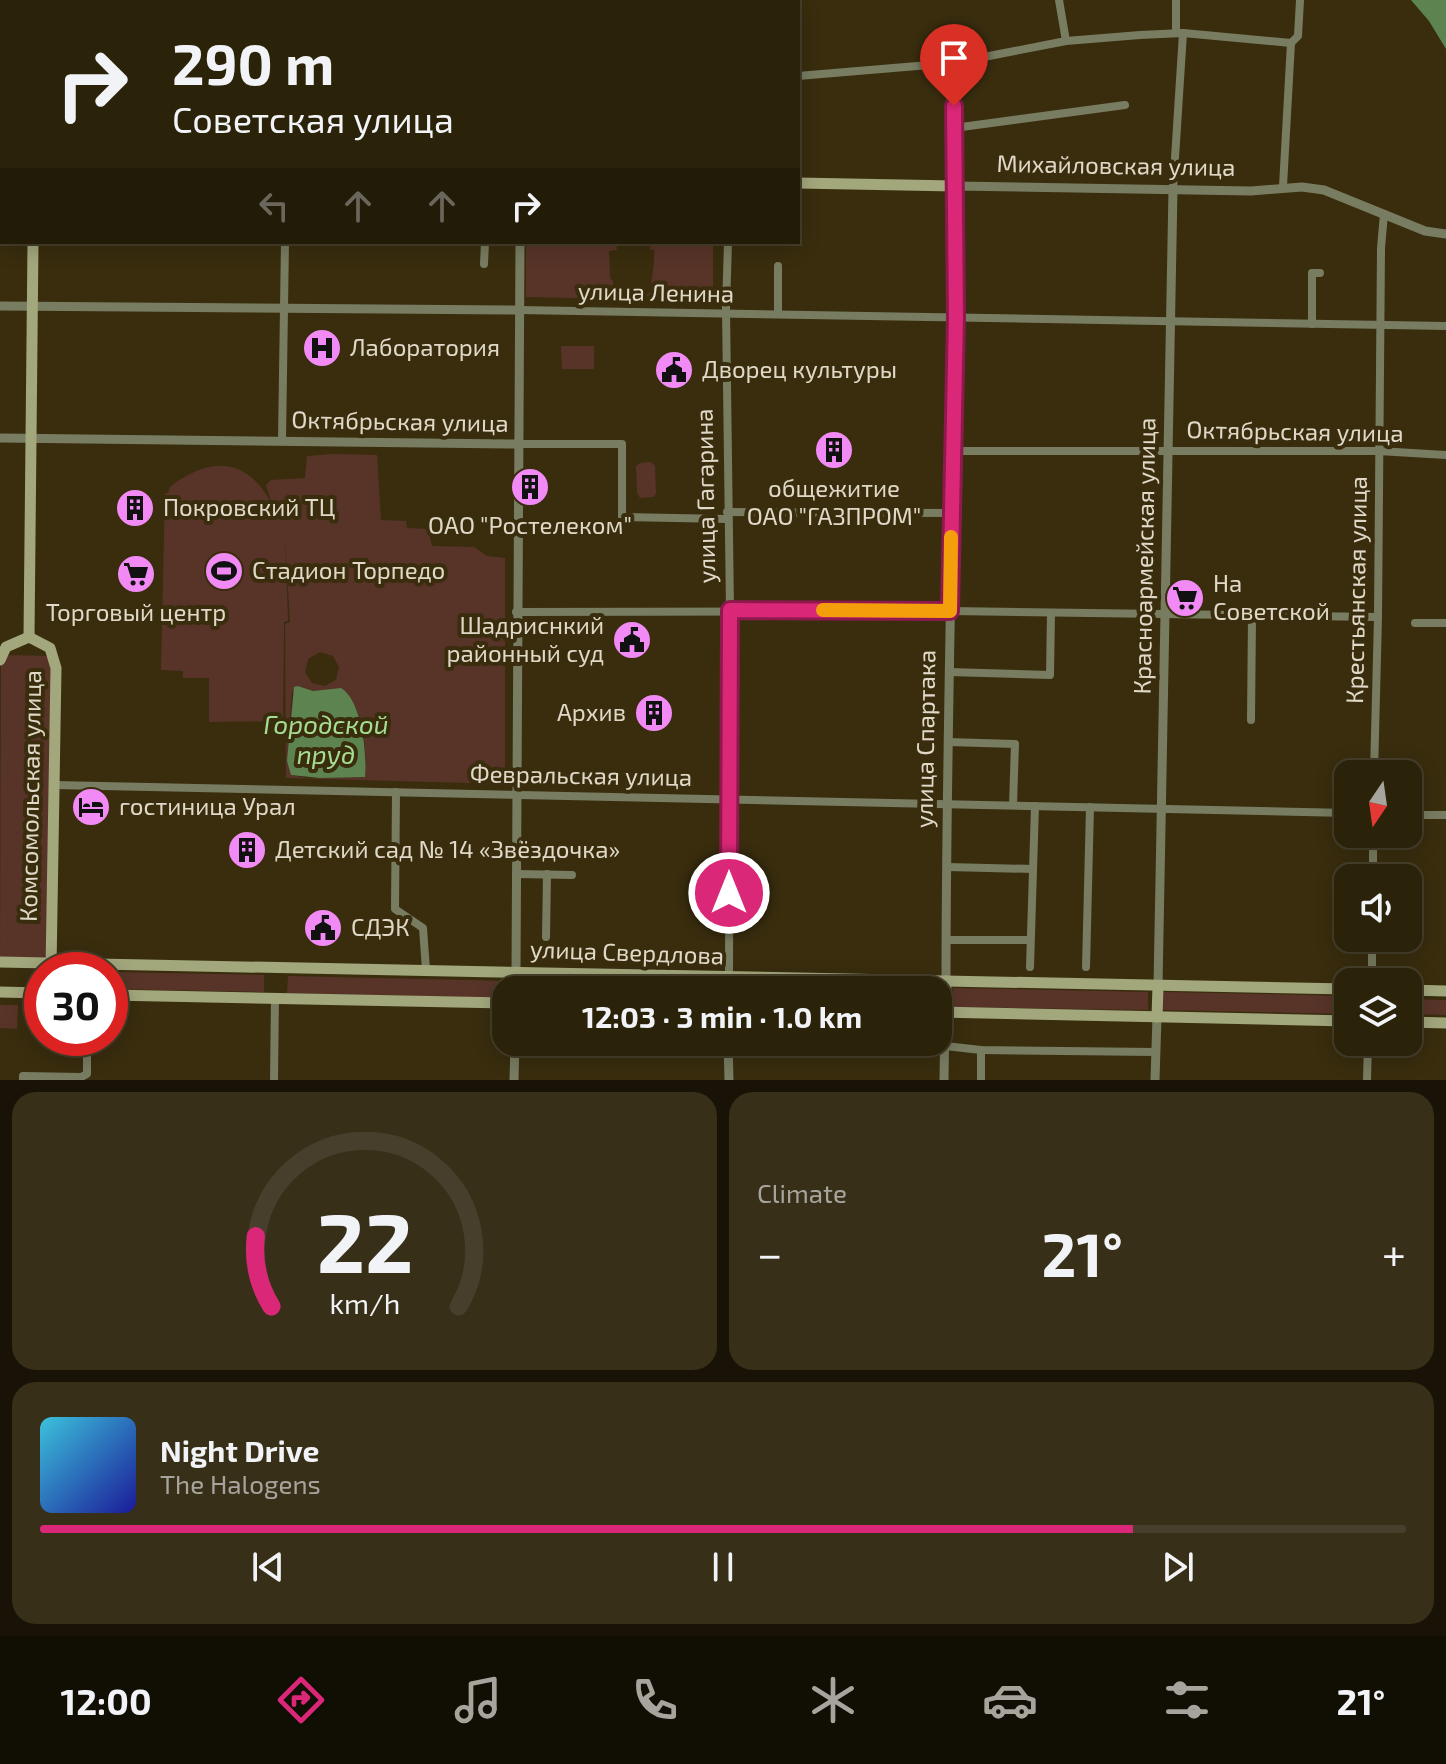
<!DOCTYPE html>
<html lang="en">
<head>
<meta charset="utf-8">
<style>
	:root { --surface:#2b220a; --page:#372f18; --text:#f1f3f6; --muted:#a6a49c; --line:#473f2b; --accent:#db2777 }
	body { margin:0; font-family:"Exo 2",sans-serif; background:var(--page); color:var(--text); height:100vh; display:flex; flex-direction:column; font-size:30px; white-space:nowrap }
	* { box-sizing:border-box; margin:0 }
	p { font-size:26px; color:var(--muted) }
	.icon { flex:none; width:44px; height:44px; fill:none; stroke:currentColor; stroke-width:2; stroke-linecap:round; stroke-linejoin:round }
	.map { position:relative; height:1080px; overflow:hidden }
	.drawer { display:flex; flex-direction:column; gap:12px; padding:12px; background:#181306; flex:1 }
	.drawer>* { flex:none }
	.hud { position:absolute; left:0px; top:0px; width:800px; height:244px; box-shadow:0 4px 20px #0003,0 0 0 2px var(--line); background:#2b220a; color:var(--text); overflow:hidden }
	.needle { width:52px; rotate:193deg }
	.controls { position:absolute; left:1334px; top:760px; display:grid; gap:16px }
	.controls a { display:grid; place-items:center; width:88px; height:88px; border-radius:16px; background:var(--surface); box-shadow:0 4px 20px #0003,0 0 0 2px var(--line); font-size:40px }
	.speed { position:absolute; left:24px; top:952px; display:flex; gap:16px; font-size:40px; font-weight:700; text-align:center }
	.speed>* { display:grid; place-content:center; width:104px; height:104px; border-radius:50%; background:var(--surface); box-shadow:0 4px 20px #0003,0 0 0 2px var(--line); line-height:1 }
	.speed .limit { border:12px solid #d22; background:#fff; color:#111 }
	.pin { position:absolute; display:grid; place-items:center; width:68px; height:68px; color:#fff; margin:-82px -34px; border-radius:50% 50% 50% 0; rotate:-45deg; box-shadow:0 0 8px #0007 }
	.pin .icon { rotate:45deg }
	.me { position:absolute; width:88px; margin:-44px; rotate:0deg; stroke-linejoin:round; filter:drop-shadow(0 0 6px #0008) }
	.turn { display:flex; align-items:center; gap:28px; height:168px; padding:0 40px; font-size:36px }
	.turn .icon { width:104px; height:104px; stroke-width:2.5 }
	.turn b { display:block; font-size:56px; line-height:68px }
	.lanes { display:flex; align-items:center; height:76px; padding:0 40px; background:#0003; justify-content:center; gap:40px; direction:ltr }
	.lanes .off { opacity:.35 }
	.big { font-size:60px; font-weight:700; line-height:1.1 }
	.drawer .widget { flex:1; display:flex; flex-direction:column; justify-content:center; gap:12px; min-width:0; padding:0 28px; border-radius:24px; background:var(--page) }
	.drawer .dial { align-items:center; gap:0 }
	.dial svg { height:208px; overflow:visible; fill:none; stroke:var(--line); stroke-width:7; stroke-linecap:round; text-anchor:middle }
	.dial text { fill:var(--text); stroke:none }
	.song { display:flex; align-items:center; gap:24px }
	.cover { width:96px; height:96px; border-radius:12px; background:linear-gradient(135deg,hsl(190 70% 55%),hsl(240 70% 35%)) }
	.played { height:8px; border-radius:4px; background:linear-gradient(90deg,var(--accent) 80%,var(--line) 80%) }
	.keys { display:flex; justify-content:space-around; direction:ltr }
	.heat { display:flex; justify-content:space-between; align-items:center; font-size:44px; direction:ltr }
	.drawer .tiles { flex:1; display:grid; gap:12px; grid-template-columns:1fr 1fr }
	.widget:last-child { grid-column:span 2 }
	.trip { position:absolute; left:492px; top:976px; width:460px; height:80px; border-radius:24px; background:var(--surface); box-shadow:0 4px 20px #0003,0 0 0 2px var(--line); font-weight:700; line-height:80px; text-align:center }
	.tab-bar { display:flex; height:128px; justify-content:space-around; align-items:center; background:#110e04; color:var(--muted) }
	.tab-bar .icon { width:56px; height:56px }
	.tab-bar .active { color:var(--accent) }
	.tab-bar b { font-size:36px; color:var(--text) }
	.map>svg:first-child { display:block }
	.green { fill:#583428; fill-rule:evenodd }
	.water { fill:#5d8450 }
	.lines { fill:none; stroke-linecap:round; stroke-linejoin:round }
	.minor { stroke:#787c61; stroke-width:8 }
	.tertiary { stroke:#787c61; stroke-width:9 }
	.secondary { stroke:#a2a77c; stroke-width:11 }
	.route-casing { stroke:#8e194d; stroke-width:20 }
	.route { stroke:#db2777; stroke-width:14 }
	.slow { stroke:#f59e0b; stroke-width:14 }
	.labels { text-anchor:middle; stroke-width:8; stroke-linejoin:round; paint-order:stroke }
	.street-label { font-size:24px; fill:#e0d9c8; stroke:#392d0e }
	.poi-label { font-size:24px; fill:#e0d9c8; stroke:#392d0e; text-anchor:start }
	.water-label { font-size:26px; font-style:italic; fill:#a5de92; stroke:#392d0e }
</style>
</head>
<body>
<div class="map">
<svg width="1446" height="1080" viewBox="0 0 1446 1080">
	<rect width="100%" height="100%" fill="#392d0e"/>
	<g class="green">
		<polygon points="526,242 616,242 617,250 609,251 610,278 613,281 614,293 622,295 623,299 526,297"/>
		<path d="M650 242H713V300L642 299 643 296 651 292C651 277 655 266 654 250L650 249Z"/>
		<polygon points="561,346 594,346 594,369 562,369"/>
		<path d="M333 454 377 455 381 520 406 521 407 528 428 529 432 546 474 547 487 556 505 558V784L286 778 285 624 290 622 285 536 288 621 284 622 283 721 209 722V678H183V671L161 670 165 493H168L170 487C210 456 247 457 272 504L266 485 271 480 305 478 307 456ZM320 652 333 656 339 667 336 680 325 686 312 683 305 672 308 659ZM299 686 313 691 341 688C363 706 368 749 364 777L307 778 291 775 290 720 292 692Z"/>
		<polygon points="651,462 655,466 656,494 653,497 640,498 637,493 636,466 640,463"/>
		<polygon points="1,655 53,656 51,963 0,962"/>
		<polygon points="110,972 264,975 264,992 110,989"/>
		<polygon points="288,976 509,981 509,990 506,990 506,998 287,993"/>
		<polygon points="525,981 718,983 725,990 521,990 521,984"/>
		<polygon points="742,984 937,987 941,990 941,1002 938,1005 938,990 736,990"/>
		<polygon points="953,988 1148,992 1148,1010 954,1007 951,1001"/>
		<polygon points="1163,992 1348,996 1348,1014 1162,1010"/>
		<polygon points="1408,999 1446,1000 1446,1015 1408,1014"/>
		<polygon points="0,1005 18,1005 17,1029 0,1028"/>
	</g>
	<g class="water">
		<polygon points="1411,0 1446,0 1446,49 1429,21"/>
		<path d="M298 686 313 691 341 688C362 701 367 753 365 777L320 778 291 775 287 761 294 687Z"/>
	</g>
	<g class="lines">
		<g class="minor">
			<polyline points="499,0 499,2"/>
			<polyline points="1059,0 1066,41"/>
			<polyline points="77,2 77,0"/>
			<polyline points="218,2 218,0"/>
			<polyline points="289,2 289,0"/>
			<polyline points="1176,33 1176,0"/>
			<polyline points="953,63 955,186"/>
			<polyline points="798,76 953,63 1066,41 1140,35 1183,33 1291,43"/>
			<polyline points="954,128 1125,105"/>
			<polyline points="1283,186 1291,43 1298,36 1300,0"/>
			<polyline points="1173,189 1183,33"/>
			<polyline points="728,242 726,309 730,610 729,978"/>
			<polyline points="484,264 485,242"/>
			<polyline points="778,266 778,314"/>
			<polyline points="519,310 1446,326"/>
			<polyline points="1312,324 1312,273 1320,273"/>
			<polyline points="282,440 285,242"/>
			<polyline points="517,444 622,444 622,517 727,519"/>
			<polyline points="952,451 1378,451 1446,455"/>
			<polyline points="727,512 951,513"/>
			<polyline points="516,612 950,611 1378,617"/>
			<polyline points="1415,623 1446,623"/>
			<polyline points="949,672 1050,675 1051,613"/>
			<polyline points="1251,720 1252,617"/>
			<polyline points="948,742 1015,744 1013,805"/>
			<polyline points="1374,774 1378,617 1381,248 1384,214"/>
			<polyline points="54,785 1348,813"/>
			<polyline points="396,792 395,909 423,928 426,970"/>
			<polyline points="1408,815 1446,815"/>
			<polyline points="947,867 1033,869"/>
			<polyline points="516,874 572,875"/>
			<polyline points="1373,878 1373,834"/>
			<polyline points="546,937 547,874"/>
			<polyline points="946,940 1030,940"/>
			<polyline points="1030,967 1035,806"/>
			<polyline points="1086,967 1090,807"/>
			<polyline points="1372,982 1372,938"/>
			<polyline points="945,1046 981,1050 1156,1052"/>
			<polyline points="23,1080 23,1076 81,1077 87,1074 87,1038"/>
			<polyline points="274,1080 275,998"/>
			<polyline points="981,1080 981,1050"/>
			<polyline points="1367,1080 1368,1042"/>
		</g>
		<g class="tertiary">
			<polyline points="0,306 519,310"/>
			<polyline points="0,438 517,444"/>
			<polyline points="516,972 520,242"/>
			<path d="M946 981C946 716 956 451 955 186L1251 191 1302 187 1324 190 1425 231 1446 234"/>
			<polyline points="1158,986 1173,189"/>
			<polyline points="728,1042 729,1080"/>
			<polyline points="514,1080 515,1042"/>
			<polyline points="944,1080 945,1012"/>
			<polyline points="1155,1080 1157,1017"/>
		</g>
		<g class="secondary">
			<polyline points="0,173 2,173"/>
			<polyline points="798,183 955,186"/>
			<polyline points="29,637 33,242"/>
			<polyline points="0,660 6,647 29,637 50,648 56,668 51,969"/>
			<polyline points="0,962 1348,989"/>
			<polyline points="516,990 516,972"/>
			<polyline points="728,990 729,978"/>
			<polyline points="1408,990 1446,991"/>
			<polyline points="0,992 42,993"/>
			<polyline points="110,995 506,1003"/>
			<polyline points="938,1012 1348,1021"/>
			<polyline points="945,1012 946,981"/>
			<polyline points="1157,1017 1158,986"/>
			<polyline points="1408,1022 1446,1023"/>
		</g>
	</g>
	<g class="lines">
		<defs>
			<polyline id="route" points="729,893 730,610 950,611 956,317 954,106"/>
		</defs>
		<use href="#route" class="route-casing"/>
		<use href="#route" class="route"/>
		<polyline class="slow" points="823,610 950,611 951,537"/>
	</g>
	<defs>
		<symbol id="hospital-disc" viewBox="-11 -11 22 22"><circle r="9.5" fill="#f18af4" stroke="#392d0e"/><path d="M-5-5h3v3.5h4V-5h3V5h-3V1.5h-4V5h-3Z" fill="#111"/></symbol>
		<symbol id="civic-disc" viewBox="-11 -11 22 22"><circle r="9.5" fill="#f18af4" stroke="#392d0e"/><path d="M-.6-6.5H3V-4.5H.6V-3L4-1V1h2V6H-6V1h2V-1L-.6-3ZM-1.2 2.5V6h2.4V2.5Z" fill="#111"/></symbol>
		<symbol id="building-disc" viewBox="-11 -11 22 22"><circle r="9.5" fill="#f18af4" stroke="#392d0e"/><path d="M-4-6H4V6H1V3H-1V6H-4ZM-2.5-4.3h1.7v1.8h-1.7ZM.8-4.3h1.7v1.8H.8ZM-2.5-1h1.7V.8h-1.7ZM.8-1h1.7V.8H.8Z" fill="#111"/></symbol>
		<symbol id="stadium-disc" viewBox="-11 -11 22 22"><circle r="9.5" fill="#f18af4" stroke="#392d0e"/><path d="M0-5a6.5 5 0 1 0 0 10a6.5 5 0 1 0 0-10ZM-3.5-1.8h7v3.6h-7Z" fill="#111"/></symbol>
		<symbol id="supermarket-disc" viewBox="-11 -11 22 22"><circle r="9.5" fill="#f18af4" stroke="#392d0e"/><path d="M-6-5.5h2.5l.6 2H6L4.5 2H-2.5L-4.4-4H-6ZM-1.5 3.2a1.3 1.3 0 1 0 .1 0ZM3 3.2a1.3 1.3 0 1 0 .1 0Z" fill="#111"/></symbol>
		<symbol id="hotel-disc" viewBox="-11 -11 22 22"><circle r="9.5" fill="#f18af4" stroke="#392d0e"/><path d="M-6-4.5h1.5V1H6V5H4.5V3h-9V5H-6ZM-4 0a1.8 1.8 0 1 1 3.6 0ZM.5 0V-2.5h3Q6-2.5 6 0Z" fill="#111"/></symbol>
	</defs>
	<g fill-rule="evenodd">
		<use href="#hospital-disc" x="300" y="326" width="44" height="44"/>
		<use href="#civic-disc" x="652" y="348" width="44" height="44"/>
		<use href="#building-disc" x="812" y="428" width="44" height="44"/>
		<use href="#building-disc" x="508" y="465" width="44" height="44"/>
		<use href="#building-disc" x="113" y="486" width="44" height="44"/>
		<use href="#stadium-disc" x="202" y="549" width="44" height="44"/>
		<use href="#supermarket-disc" x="114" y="552" width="44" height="44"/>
		<use href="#supermarket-disc" x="1163" y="576" width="44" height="44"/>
		<use href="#civic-disc" x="610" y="618" width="44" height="44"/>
		<use href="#building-disc" x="632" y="691" width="44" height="44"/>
		<use href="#hotel-disc" x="69" y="785" width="44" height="44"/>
		<use href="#building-disc" x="225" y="828" width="44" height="44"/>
		<use href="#civic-disc" x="301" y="906" width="44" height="44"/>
	</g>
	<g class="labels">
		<g class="street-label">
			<text transform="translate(1116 166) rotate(1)" y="8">Михайловская улица</text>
			<text transform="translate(656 293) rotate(1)" y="8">улица Ленина</text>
			<text transform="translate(400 422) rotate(1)" y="8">Октябрьская улица</text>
			<text transform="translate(1295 432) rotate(1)" y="8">Октябрьская улица</text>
			<text transform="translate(706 496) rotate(-91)" y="8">улица Гагарина</text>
			<text transform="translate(1145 556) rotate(-89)" y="8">Красноармейская улица</text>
			<text transform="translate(1357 590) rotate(-89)" y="8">Крестьянская улица</text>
			<text transform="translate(926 739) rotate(-89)" y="8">улица Спартака</text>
			<text transform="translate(581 776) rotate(1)" y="8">Февральская улица</text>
			<text transform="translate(31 796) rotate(-89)" y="8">Комсомольская улица</text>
			<text transform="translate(627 953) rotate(2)" y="8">улица Свердлова</text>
		</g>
		<g class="poi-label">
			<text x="350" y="356">Лаборатория</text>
			<text x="702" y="378">Дворец культуры</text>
			<text x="834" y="497" text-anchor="middle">общежитие<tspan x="834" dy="28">ОАО "ГАЗПРОМ"</tspan></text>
			<text x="163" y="516">Покровский ТЦ</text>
			<text x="530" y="534" text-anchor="middle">ОАО "Ростелеком"</text>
			<text x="252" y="579">Стадион Торпедо</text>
			<text x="1213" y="592">На<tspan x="1213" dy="28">Советской</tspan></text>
			<text x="136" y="621" text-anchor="middle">Торговый центр</text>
			<text x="604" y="634" text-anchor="end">Шадриснкий<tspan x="604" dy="28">районный суд</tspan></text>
			<text x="626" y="721" text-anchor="end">Архив</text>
			<text x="119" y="815">гостиница Урал</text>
			<text x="275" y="858">Детский сад № 14 «Звёздочка»</text>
			<text x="351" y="936">СДЭК</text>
		</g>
		<g class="water-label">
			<text x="326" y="734">Городской<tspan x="326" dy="30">пруд</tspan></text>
		</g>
	</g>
</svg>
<div class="controls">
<a><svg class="needle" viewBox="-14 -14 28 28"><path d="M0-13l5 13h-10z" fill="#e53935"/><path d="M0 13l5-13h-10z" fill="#a6a49c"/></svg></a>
<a><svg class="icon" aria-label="sound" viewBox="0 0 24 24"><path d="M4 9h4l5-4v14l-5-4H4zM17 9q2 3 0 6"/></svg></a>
<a><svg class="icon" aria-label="layers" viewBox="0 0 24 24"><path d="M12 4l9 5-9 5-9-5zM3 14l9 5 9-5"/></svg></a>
</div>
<div class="speed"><div class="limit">30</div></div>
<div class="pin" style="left:954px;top:106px;background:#d93025"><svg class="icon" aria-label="arrive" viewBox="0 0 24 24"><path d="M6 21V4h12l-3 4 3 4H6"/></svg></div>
<svg class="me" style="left:729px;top:893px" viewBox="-20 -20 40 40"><circle r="17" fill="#db2777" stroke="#fff" stroke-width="3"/><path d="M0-11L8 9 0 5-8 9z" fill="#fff"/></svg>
<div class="trip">12:03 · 3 min · 1.0 km</div>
<div class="hud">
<div class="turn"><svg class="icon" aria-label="right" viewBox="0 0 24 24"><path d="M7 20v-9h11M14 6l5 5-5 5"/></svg><div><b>290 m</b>Советская улица</div></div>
<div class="lanes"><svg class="icon off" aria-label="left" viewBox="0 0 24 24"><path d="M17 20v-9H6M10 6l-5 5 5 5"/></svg><svg class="icon off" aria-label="ahead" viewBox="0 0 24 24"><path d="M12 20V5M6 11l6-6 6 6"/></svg><svg class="icon off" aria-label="ahead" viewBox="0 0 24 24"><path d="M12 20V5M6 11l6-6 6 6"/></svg><svg class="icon" aria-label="right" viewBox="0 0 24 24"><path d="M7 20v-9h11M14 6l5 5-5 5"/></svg></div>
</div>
</div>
<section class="drawer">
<div class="tiles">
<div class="widget dial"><svg viewBox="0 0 100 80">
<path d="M14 69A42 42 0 1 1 86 69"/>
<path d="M14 69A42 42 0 0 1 8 42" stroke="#db2777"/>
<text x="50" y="56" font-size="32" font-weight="700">22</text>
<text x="50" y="72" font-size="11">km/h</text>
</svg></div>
<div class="widget"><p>Climate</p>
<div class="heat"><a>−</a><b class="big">21°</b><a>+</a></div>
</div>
<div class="widget">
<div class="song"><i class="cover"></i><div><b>Night Drive</b><p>The Halogens</p></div></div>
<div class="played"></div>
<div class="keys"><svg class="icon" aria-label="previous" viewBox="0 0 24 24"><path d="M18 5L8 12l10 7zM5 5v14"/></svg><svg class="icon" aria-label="pause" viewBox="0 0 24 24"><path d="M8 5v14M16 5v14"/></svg><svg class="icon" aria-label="next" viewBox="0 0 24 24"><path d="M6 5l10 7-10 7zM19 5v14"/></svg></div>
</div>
</div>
</section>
<nav class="tab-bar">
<b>12:00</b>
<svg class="icon active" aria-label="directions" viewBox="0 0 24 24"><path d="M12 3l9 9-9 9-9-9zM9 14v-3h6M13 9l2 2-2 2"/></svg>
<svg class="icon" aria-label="music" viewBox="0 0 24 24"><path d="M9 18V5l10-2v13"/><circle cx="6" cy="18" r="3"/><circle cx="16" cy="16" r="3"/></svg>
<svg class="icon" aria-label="phone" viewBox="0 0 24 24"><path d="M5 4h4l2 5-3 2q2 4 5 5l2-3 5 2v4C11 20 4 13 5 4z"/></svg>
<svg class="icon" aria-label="climate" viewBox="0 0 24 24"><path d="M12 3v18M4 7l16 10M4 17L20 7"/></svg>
<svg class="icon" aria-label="car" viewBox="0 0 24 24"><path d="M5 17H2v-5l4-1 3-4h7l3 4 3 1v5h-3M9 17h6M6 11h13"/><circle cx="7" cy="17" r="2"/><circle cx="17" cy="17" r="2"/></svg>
<svg class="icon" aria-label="filters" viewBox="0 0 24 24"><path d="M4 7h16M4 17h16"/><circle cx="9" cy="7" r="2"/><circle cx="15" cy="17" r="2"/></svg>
<b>21°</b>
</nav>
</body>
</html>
